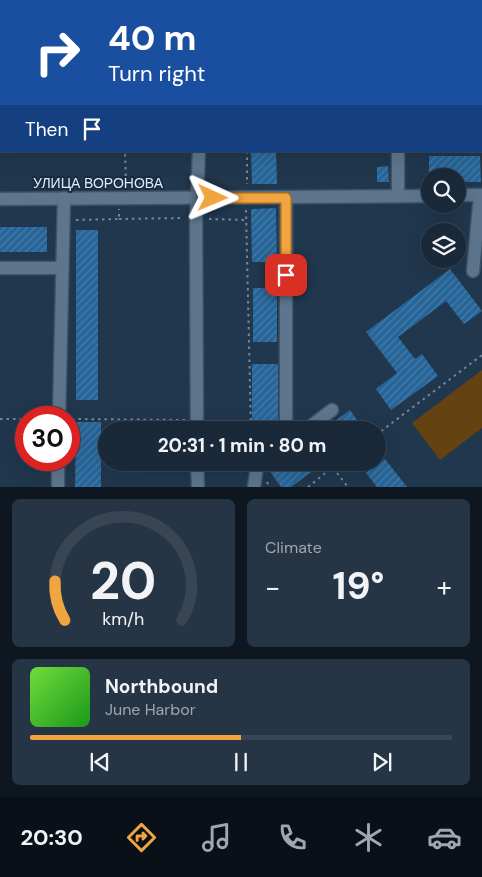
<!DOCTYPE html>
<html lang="en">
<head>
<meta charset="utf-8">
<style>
	:root { --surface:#19293a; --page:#263545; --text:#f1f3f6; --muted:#9fa6af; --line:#374554; --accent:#f1a540 }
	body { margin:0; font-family:"DM Sans",sans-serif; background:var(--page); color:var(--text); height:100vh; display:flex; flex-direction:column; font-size:19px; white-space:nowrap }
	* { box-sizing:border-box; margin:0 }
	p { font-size:16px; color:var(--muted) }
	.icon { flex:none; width:28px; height:28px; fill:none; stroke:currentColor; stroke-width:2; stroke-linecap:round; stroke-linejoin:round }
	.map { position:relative; height:487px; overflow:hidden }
	.side { display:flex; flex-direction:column; gap:12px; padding:12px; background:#0e1720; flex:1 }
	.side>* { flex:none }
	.guide { position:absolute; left:0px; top:0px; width:482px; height:152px; box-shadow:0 5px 20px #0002,0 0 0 1px var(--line); background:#1a4fa0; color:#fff; overflow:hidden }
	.controls { position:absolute; left:421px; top:168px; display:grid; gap:10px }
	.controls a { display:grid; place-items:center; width:45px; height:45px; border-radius:50%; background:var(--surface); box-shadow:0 5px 20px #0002,0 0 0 1px var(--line); font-size:25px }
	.speed { position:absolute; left:15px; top:406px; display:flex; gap:10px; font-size:25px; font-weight:700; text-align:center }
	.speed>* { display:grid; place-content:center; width:65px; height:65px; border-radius:50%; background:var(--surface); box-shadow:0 5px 20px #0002,0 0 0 1px var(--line); line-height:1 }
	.speed .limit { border:8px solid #d22; background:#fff; color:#111 }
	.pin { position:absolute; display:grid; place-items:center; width:42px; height:42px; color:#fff; margin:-21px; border-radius:10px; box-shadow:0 2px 8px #0006 }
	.me { position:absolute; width:55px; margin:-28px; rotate:91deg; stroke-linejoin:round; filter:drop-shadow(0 0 4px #0008) }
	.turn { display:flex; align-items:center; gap:18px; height:105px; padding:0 25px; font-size:22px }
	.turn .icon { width:65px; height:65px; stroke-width:2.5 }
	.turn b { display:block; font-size:35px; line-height:42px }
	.then { display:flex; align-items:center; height:48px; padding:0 25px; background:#0003; gap:10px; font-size:19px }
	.big { font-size:38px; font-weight:700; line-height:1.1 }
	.side .tile { flex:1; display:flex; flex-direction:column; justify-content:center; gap:8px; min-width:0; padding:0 18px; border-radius:8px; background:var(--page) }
	.side .dial { align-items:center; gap:0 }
	.dial svg { height:130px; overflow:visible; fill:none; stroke:var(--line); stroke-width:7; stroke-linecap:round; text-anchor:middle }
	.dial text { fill:var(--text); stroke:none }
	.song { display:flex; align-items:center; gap:15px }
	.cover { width:60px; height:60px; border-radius:8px; background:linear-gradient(135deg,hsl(100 70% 55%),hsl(120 70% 35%)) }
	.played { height:5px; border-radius:2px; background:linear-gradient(90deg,var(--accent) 50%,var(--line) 50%) }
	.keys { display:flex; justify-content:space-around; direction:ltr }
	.heat { display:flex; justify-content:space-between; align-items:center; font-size:28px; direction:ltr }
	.side .tiles { flex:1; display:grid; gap:12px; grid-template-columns:1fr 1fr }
	.tile:last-child { grid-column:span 2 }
	.trip { position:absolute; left:98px; top:421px; width:288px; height:50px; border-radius:25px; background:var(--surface); box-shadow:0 5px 20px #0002,0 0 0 1px var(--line); font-weight:700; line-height:50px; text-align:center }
	.tabs { display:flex; height:80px; justify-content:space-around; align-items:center; background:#0a1017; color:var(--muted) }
	.tabs .icon { width:35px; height:35px }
	.tabs .active { color:var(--accent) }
	.tabs b { font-size:22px; color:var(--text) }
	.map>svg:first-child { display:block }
	.garden { fill:#654212 }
	.building { fill:url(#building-hatch) }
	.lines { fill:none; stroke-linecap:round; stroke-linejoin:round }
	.minor-casing { stroke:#3f5469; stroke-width:15 }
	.path { stroke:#75879a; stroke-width:2; stroke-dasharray:2.5 4; stroke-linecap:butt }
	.minor { stroke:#5d768e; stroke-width:12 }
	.route-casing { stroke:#9d6b2a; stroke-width:12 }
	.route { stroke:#f1a540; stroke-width:9 }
	.labels { text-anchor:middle; stroke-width:4; stroke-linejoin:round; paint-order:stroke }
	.street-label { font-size:14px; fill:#deecfa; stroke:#172d42 }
</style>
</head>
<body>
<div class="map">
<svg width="482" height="487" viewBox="0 0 482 487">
	<defs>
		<pattern id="building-hatch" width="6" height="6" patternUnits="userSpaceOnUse" patternTransform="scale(1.25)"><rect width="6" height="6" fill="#276599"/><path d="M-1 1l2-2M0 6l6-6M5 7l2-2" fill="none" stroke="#467ba8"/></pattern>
	</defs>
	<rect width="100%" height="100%" fill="#21374d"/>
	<polygon class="garden" points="482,370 482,428 440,460 412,423"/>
	<g class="building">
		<polygon points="251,151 276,151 277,184 252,184"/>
		<polygon points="429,156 480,156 481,182 458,182 458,176 429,176"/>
		<polygon points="388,166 389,182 377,182 377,167"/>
		<polygon points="276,208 277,262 252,262 251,209"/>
		<rect x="0" y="227" width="47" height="25"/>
		<rect x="76" y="230" width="22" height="170"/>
		<polygon points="450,269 482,311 464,324 446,301 398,337 415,359 422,354 438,376 391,410 376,389 397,373 366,332"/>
		<rect x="253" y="288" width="24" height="54"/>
		<rect x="252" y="364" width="26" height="56"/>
		<polygon points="350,410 364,430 323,430"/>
		<polygon points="76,422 101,422 101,487 75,487"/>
		<polygon points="385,459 407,487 377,487 366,473"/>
		<polygon points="279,462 325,462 291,487 281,487 269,470"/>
	</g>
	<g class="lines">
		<defs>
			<g id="minor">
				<polyline points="395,0 395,1"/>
				<polyline points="207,1 207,0"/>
				<polyline points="398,151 398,196"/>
				<polyline points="458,195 482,195"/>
				<polyline points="286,198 286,430"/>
				<polyline points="0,199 430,196"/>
				<polyline points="0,268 61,268"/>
				<polyline points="473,271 480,195"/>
				<polyline points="59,418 64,198"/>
				<polyline points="197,430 196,218 199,151"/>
				<polyline points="306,430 332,410"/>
				<polyline points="197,462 198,487"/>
				<polyline points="58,487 58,460"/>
				<polyline points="254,487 257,466 262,462"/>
			</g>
		</defs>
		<use href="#minor" class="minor-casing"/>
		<g class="path">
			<polyline points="121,0 121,1"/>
			<polyline points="246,0 246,1"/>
			<polyline points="247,151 247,184"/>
			<polyline points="126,184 156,184"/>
			<polyline points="95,185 126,184 125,151"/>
			<polyline points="246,210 251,430"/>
			<polyline points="119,219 184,218"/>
			<polyline points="209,219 246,220"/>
			<polyline points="76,220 119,219 119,209"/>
			<polyline points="0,419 26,419"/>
			<polyline points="72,419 185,420"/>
			<polyline points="209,421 250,422"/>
			<polyline points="376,435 482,355"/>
			<polyline points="333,468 348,487"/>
			<polyline points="267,482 270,487"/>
			<polyline points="308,487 339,462"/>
		</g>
		<use href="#minor" class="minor"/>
	</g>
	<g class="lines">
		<defs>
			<polyline id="route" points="213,198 286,198 286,275"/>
		</defs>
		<use href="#route" class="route-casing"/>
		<use href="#route" class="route"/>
	</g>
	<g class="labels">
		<g class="street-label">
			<text x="98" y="188">УЛИЦА ВОРОНОВА</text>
		</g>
	</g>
</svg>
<div class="controls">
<a><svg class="icon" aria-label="search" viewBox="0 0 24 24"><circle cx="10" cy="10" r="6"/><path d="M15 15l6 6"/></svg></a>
<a><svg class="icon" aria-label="layers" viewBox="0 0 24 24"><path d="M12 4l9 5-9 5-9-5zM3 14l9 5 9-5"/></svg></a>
</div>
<div class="speed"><div class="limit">30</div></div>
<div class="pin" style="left:286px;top:275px;background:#d93025"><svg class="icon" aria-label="arrive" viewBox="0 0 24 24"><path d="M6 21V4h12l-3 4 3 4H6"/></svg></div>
<svg class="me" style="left:213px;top:198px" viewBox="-20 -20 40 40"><path d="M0-17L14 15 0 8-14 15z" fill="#f1a540" stroke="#fff" stroke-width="4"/></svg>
<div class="trip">20:31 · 1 min · 80 m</div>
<div class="guide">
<div class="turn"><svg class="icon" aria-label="right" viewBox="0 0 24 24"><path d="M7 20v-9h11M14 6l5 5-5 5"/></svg><div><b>40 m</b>Turn right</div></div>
<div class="then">Then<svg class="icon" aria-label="arrive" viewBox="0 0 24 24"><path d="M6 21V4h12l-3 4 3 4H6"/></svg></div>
</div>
</div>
<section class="side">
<div class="tiles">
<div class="tile dial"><svg viewBox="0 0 100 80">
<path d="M14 69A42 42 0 1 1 86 69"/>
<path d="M14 69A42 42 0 0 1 8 45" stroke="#f1a540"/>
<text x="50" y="56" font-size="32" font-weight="700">20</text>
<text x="50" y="72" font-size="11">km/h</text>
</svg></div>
<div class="tile"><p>Climate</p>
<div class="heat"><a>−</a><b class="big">19°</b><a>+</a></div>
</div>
<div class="tile">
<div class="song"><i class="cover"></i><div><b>Northbound</b><p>June Harbor</p></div></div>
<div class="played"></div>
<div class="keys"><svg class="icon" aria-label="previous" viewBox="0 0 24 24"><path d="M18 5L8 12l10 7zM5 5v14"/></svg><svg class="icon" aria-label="pause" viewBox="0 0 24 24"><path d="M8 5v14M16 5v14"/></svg><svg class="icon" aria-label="next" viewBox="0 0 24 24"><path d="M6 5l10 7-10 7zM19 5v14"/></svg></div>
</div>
</div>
</section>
<nav class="tabs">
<b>20:30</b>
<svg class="icon active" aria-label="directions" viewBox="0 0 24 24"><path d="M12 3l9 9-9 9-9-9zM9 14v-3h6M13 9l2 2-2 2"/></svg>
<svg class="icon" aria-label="music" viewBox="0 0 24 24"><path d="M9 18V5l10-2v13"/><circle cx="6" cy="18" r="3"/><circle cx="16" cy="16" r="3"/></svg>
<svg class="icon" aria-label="phone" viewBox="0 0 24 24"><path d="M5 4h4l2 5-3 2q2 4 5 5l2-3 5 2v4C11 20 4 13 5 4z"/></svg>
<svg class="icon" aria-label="climate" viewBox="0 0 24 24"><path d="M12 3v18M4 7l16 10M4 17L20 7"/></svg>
<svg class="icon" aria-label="car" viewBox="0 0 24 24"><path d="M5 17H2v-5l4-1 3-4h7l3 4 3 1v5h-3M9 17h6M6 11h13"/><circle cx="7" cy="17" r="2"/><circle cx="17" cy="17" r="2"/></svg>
</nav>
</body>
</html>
